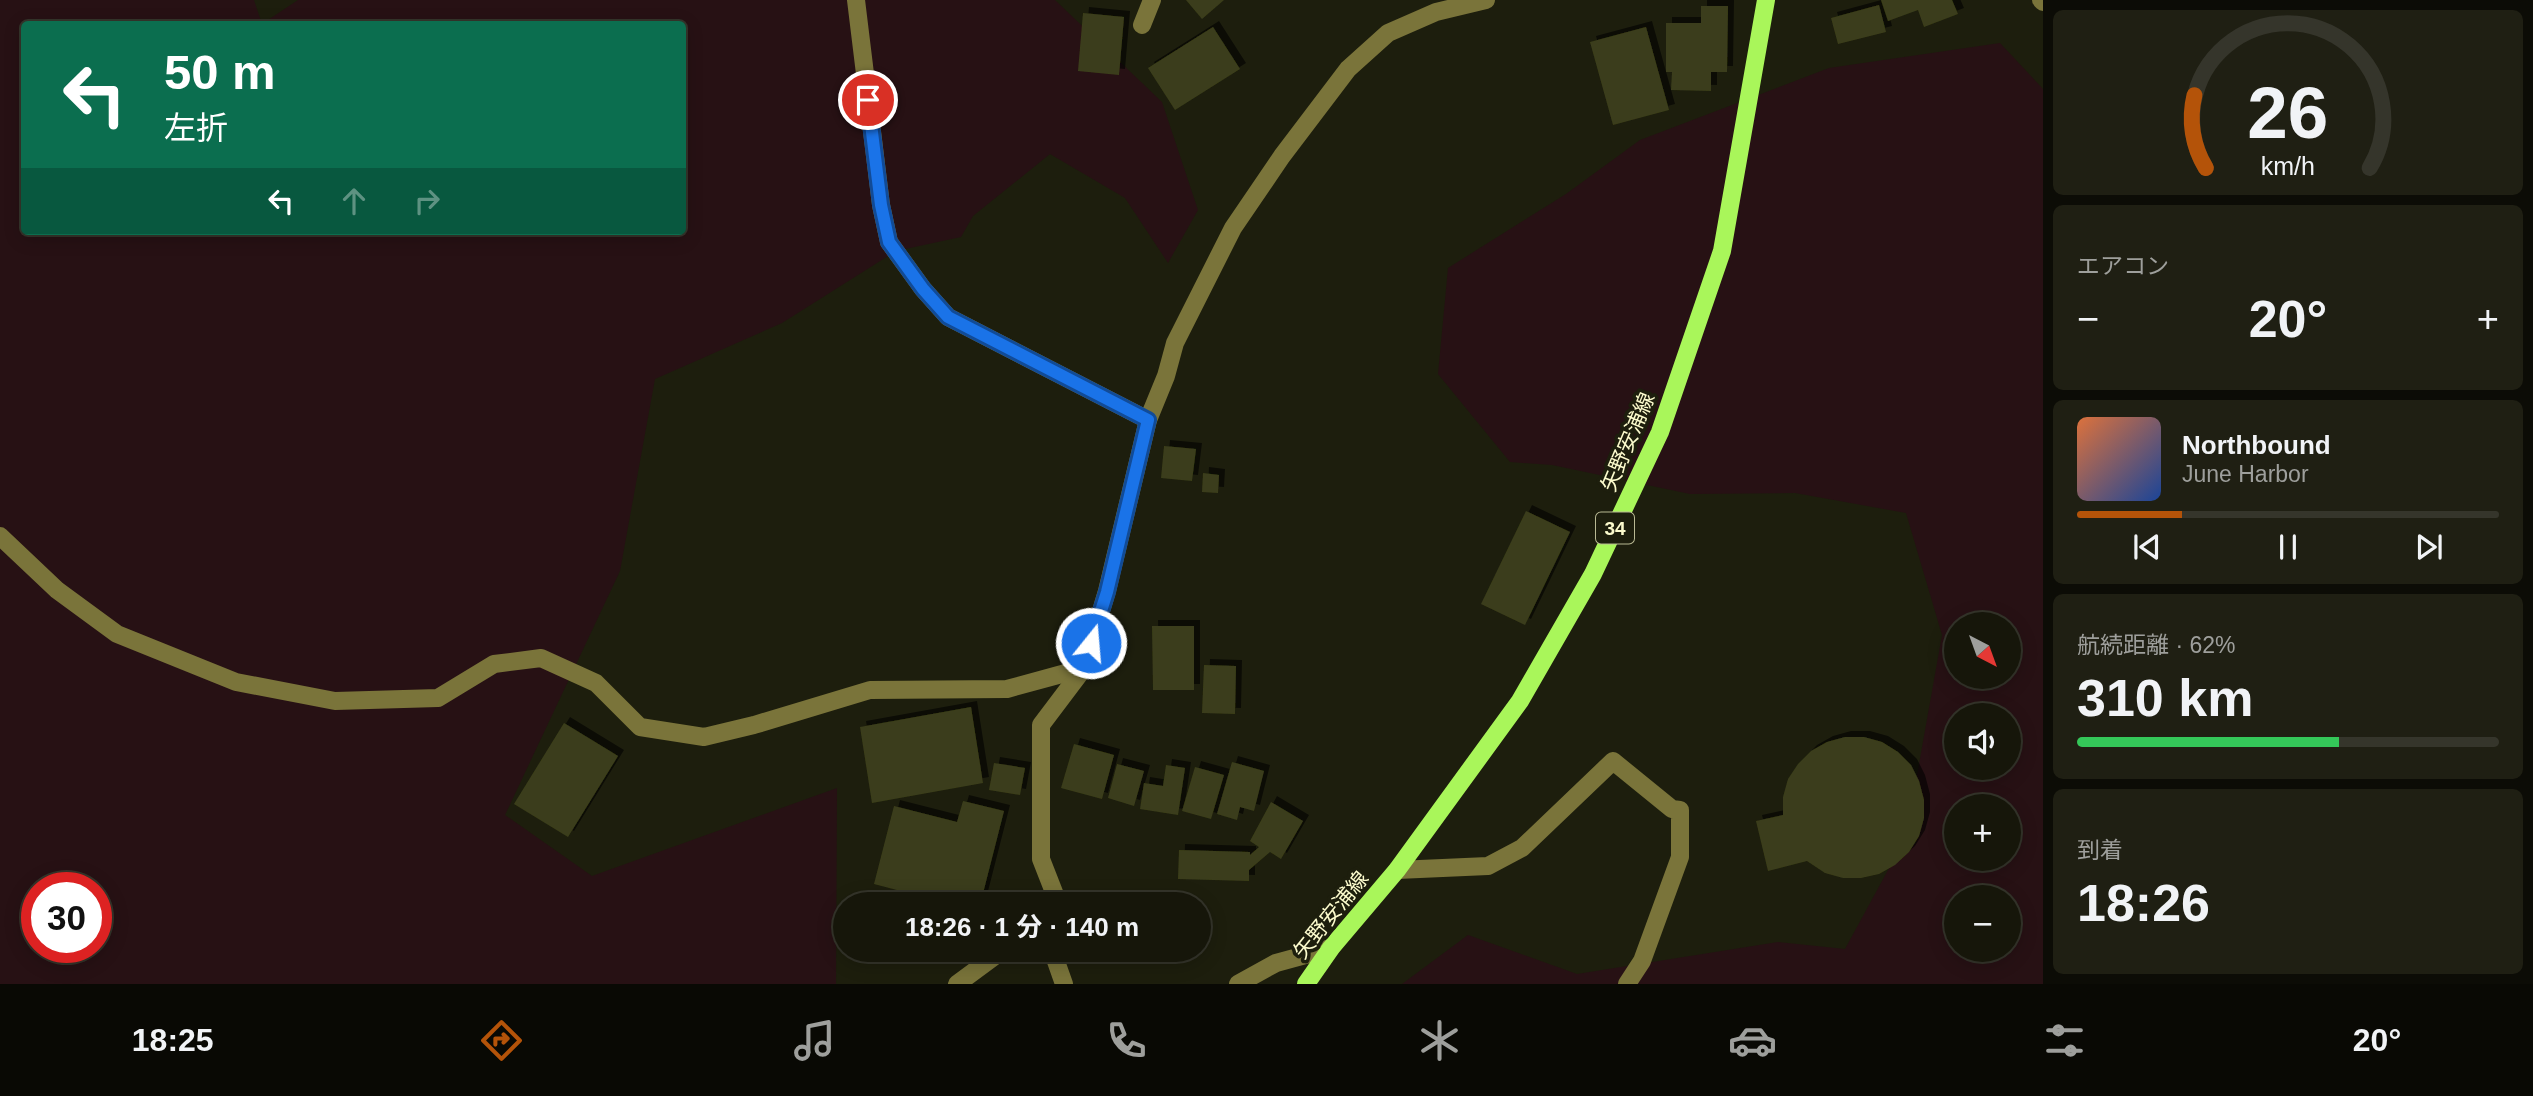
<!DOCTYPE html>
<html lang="ja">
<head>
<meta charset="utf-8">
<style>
	:root { --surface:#16160a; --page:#1f1f13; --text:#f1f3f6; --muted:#9e9f9c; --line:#35352b; --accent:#b45309 }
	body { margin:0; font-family:Arial,"Noto Sans JP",sans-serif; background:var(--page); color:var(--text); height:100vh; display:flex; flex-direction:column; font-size:26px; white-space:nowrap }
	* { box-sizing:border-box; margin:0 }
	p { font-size:23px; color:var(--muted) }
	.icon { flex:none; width:38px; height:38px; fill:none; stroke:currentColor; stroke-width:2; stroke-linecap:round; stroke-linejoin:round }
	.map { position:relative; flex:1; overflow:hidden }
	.side { display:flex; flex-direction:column; gap:10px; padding:10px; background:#0c0c06; width:490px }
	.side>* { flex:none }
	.guide { position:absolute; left:21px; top:21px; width:665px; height:214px; border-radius:7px; box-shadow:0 4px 18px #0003,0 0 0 2px var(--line); background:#0b6e4f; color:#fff; overflow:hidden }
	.needle { width:46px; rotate:139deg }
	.tools { position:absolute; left:1944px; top:612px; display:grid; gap:14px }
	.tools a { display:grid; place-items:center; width:77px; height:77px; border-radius:50%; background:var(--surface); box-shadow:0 4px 18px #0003,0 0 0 2px var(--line); font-size:35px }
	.speed { position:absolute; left:21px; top:872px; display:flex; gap:14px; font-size:35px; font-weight:700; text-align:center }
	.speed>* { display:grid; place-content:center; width:91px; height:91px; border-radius:50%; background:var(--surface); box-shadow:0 4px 18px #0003,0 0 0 2px var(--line); line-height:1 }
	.speed .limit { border:10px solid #d22; background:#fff; color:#111 }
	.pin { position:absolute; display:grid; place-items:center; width:60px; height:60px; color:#fff; margin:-30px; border:4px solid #fff; border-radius:50%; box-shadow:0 2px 7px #0007 }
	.me { position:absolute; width:77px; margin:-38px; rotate:17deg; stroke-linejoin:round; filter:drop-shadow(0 0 5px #0008) }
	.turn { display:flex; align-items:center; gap:24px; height:147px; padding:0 28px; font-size:32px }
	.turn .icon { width:91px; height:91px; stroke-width:2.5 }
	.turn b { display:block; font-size:49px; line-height:60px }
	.lanes { display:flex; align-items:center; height:66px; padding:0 28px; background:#0003; justify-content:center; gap:35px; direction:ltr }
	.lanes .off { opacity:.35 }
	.big { font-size:52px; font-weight:700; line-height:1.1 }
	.side .tile { flex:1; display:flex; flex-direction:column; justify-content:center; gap:10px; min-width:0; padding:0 24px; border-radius:10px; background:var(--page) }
	.side .dial { align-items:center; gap:0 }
	.dial svg { height:182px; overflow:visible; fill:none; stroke:var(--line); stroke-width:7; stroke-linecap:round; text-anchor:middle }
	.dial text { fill:var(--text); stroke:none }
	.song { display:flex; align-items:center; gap:21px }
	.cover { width:84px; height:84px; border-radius:10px; background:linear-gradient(135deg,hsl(20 70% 55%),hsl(220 70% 35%)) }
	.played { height:7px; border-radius:4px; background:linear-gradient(90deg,var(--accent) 25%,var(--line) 25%) }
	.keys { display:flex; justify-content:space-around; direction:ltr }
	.heat { display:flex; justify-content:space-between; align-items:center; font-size:38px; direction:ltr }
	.charge { height:10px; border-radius:5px; background:linear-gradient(90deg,#34c759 62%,var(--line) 0) }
	.trip { position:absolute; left:833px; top:892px; width:378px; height:70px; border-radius:35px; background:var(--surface); box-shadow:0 4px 18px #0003,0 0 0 2px var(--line); font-weight:700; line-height:70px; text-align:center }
	.dock { display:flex; height:112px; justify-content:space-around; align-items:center; background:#090904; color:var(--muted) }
	.dock .icon { width:49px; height:49px }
	.dock .active { color:var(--accent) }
	.dock b { font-size:32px; color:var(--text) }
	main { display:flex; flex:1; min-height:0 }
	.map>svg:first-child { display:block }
	.green { fill:#271114; fill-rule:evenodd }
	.building { fill:#3b3e1a; filter:url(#shadow) }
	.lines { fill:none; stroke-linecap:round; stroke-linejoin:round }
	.minor { stroke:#7a743a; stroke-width:18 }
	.major { stroke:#a9f65a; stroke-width:18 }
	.route-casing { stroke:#114b97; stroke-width:18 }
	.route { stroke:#1a73e8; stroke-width:12 }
	.labels { text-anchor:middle; stroke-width:7; stroke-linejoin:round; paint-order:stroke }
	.shield { fill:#1d1e0d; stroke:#b9b993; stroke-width:2 }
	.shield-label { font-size:19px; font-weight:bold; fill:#fcfbcd }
	.street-label { font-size:21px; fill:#fcfbcd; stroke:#1d1e0d }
</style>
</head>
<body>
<main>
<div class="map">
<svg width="2043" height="984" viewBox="0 0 2043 984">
	<defs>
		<filter id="shadow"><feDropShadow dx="6" dy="-6" stdDeviation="0" flood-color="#0009"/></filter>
	</defs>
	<rect width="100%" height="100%" fill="#1d1e0d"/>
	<g class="green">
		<path d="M0 0H254L262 24 298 0H1055L1162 102 1198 210 1168 263 1125 198 1050 154 973 216 961 237 896 251 782 323 655 379 620 571 505 815 592 876 837 788 836 984H0ZM24 24H682V231H24ZM37 887H96V947H37Z"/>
		<path d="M2000 43 2043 89V984H1402L1468 935 1577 974 1778 942 1845 949 1906 837 1942 635 1906 513 1795 493 1690 494 1552 465 1510 462 1438 374 1448 268 1566 194 1640 140 1829 68ZM1956 625H2009V677H1956ZM1956 716H2009V768H1956ZM1956 807H2009V859H1956ZM1956 898H2009V950H1956Z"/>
	</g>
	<g class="building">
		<polygon points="1186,0 1224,0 1202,19"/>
		<polygon points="1881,0 1952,0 1958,14 1924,27 1918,10 1888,21"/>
		<polygon points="1879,5 1886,32 1838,44 1831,18"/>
		<polygon points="1701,6 1728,6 1727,72 1711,72 1711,91 1671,90 1672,72 1666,72 1666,23 1701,23"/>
		<polygon points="1083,13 1124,17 1119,75 1078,71"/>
		<polygon points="1213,27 1240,69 1175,110 1148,68"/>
		<polygon points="1646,27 1669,110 1613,125 1590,42"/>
		<polygon points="1164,446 1196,449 1192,481 1161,478"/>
		<polygon points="1203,473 1219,475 1218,493 1202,492"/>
		<polygon points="1526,511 1570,532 1525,625 1481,604"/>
		<polygon points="1152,626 1194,626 1194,690 1153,690"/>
		<polygon points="1204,665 1236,666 1235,714 1202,713"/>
		<polygon points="971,707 983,783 872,803 860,727"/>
		<polygon points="564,723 618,756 568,837 514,804"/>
		<polygon points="1845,737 1864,737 1882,742 1898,752 1911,765 1919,781 1924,800 1924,818 1919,836 1909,852 1895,865 1879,874 1861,878 1843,878 1825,873 1807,861 1768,871 1756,821 1783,815 1783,797 1788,779 1798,764 1811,751 1827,742"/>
		<polygon points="1074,744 1114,755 1102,799 1061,788"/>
		<polygon points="1232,762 1264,771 1254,811 1240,807 1237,820 1217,814"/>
		<polygon points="994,763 1025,768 1020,795 989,790"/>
		<polygon points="1117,764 1144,771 1134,806 1108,798"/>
		<polygon points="1166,765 1185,768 1178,815 1140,809 1144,783 1163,786"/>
		<polygon points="1195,767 1224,775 1211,819 1182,811"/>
		<polygon points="963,801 1004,811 980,905 954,905 874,884 894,806 957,822"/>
		<polygon points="1271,802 1303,821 1281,859 1270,852 1249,870 1249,881 1178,879 1179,850 1250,852 1250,855 1259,847 1250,841"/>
	</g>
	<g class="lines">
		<g class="minor">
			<polyline points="856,0 881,205 889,242 923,289 948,317 1148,420"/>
			<polyline points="2041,0 2043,2"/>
			<polyline points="1142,25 1152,0"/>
			<polyline points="0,536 57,590 117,634 236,682 335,701 438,698 494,664 541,658 596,683 640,727 704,737 754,725 870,690 1007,689 1084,668"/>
			<polyline points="1397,870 1488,866 1522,848 1613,761 1672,809 1680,810 1680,857 1642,961 1627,984"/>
			<polyline points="1059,905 1041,859 1041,725 1084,668 1107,591 1148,420 1166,376 1175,343 1233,228 1282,156 1348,69 1388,33 1436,12 1486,0"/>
			<polyline points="1052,950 1064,984"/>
			<polyline points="957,984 1003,950"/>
			<polyline points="1238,984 1276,963 1331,948"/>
		</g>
		<polyline class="major" points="1306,984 1331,948 1397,870 1520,701 1593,574 1660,432 1722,251 1766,0"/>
	</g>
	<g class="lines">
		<defs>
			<polyline id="route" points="868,100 881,205 889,242 923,289 948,317 1148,420 1107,592 1091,643"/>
		</defs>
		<use href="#route" class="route-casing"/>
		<use href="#route" class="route"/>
	</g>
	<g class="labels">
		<rect class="shield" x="1596" y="512.5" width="38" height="31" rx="5"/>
		<g class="shield-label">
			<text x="1615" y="535">34</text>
		</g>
		<g class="street-label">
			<text transform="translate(1628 442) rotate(-67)" y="7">矢野安浦線</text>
			<text transform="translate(1331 915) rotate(-51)" y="7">矢野安浦線</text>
		</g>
	</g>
</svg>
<div class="tools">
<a><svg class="needle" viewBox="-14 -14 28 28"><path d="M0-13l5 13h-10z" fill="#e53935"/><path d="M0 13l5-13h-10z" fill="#9e9f9c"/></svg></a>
<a><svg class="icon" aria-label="sound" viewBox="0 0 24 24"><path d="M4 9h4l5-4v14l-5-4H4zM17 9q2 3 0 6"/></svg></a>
<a>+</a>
<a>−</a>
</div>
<div class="speed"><div class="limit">30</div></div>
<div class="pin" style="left:868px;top:100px;background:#d93025"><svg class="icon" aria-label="arrive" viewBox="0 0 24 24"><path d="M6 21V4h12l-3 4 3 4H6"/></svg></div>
<svg class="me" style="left:1091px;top:643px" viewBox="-20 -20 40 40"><circle r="17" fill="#1a73e8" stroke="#fff" stroke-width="3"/><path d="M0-11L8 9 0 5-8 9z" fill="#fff"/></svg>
<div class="trip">18:26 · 1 分 · 140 m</div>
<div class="guide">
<div class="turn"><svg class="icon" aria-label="left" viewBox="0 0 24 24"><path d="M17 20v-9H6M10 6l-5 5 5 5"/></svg><div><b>50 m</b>左折</div></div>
<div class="lanes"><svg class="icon" aria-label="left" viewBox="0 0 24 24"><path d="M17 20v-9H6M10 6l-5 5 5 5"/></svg><svg class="icon off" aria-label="ahead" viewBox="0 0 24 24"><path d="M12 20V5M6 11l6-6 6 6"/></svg><svg class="icon off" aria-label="right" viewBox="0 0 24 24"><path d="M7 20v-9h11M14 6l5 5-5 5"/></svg></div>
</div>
</div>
<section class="side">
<div class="tile dial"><svg viewBox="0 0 100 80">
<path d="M14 69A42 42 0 1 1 86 69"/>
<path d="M14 69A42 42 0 0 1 9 37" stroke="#b45309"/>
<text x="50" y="56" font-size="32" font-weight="700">26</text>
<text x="50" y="72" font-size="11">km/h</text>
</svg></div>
<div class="tile"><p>エアコン</p>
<div class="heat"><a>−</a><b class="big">20°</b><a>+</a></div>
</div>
<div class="tile">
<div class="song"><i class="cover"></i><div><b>Northbound</b><p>June Harbor</p></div></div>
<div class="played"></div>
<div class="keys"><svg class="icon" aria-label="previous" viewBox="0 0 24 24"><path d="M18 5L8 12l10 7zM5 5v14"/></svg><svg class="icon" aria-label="pause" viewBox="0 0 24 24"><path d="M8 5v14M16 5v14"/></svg><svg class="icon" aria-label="next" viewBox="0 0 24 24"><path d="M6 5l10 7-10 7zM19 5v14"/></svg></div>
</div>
<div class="tile"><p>航続距離 · 62%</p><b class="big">310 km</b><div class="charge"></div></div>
<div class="tile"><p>到着</p><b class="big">18:26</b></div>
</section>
</main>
<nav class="dock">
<b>18:25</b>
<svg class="icon active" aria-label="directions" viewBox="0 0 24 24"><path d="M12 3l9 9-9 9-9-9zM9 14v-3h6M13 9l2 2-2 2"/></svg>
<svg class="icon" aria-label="music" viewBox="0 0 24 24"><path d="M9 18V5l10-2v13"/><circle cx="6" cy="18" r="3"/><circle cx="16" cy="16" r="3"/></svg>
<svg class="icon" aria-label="phone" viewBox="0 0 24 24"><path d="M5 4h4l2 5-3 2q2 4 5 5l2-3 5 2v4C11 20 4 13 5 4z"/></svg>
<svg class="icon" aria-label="climate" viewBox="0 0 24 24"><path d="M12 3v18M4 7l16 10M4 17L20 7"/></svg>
<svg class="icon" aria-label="car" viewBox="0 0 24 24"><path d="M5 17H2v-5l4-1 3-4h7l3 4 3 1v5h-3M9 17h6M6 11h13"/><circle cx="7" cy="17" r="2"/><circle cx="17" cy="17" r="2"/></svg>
<svg class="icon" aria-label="filters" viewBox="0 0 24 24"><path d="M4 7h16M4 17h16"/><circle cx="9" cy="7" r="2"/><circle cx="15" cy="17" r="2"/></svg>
<b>20°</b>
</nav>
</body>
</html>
